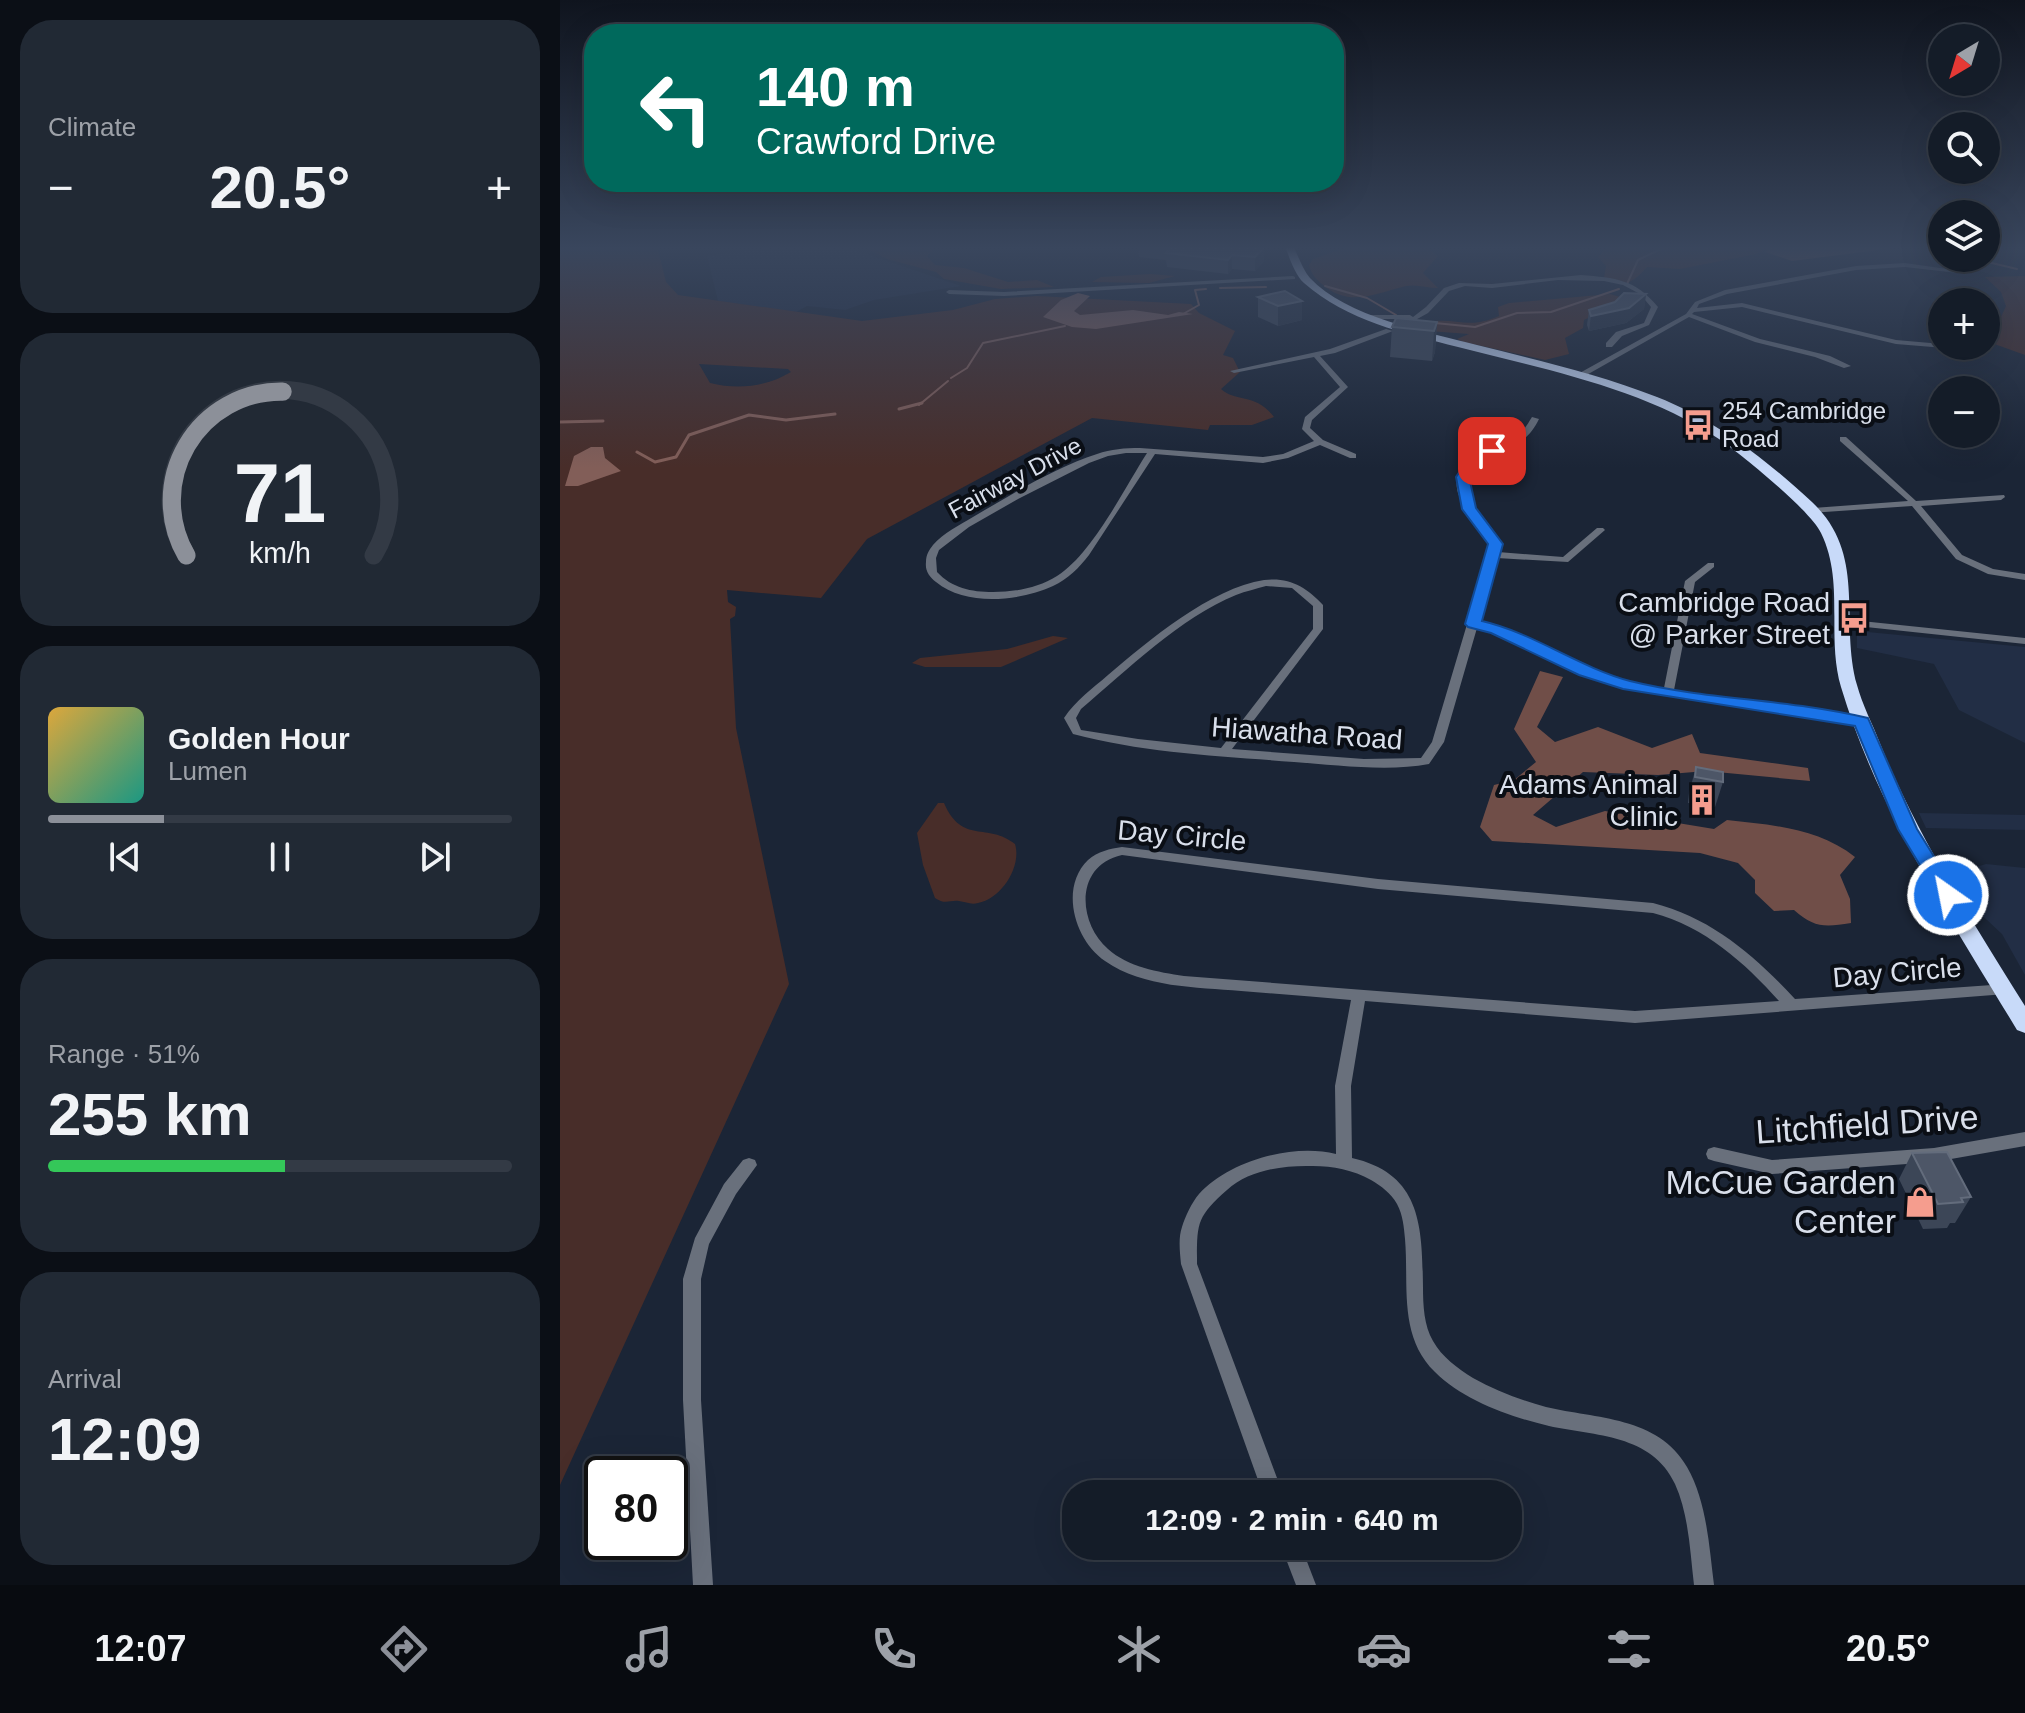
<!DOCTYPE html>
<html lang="en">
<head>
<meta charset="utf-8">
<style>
	:root { --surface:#141c28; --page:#212934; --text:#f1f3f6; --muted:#9da1a8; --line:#333a45; --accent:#8c9099 }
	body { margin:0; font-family:Helvetica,sans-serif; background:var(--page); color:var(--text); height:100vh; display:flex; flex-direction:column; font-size:30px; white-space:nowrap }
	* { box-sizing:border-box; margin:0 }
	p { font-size:26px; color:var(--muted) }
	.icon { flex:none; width:44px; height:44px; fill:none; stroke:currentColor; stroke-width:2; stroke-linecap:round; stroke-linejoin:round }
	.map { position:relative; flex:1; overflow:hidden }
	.details { display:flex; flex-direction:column; gap:20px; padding:20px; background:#0b0f16; width:560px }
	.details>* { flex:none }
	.top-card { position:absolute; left:24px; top:24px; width:760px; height:168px; border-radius:32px; box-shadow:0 8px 32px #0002,0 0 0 2px var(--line); background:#00695c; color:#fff; overflow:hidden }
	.needle { width:52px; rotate:218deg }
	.buttons { position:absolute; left:1368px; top:24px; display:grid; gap:16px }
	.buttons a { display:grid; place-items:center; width:72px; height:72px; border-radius:50%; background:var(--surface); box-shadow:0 8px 32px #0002,0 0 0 2px var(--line); font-size:40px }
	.speed { position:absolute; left:24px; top:1456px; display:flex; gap:16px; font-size:40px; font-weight:700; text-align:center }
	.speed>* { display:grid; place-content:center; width:104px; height:104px; border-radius:50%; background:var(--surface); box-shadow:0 8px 32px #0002,0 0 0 2px var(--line); line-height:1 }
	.speed .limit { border:4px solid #111; border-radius:12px; background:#fff; color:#111 }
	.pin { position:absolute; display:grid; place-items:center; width:68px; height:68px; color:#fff; margin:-34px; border-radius:16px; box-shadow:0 4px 12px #0006 }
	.me { position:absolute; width:88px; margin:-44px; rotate:327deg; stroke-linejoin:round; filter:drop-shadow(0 0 6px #0008) }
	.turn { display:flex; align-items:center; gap:28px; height:168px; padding:0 40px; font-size:36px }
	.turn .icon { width:104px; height:104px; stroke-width:2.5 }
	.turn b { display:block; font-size:56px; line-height:68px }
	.big { font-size:60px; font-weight:600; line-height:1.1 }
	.details .tile { flex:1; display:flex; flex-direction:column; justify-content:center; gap:12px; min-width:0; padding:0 28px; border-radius:32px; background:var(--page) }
	.details .dial { align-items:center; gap:0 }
	.dial svg { height:208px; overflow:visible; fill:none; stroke:var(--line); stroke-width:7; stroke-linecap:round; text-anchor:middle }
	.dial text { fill:var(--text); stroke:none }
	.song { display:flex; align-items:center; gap:24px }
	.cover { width:96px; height:96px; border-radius:12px; background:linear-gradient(135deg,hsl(40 70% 55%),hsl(170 70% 35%)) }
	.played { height:8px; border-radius:4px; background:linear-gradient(90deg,var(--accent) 25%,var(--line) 25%) }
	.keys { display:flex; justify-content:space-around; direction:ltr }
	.heat { display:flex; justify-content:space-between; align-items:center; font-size:44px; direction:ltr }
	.charge { height:12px; border-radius:6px; background:linear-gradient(90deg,#34c759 51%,var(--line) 0) }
	.trip { position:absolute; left:502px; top:1480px; width:460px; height:80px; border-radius:32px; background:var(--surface); box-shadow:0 8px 32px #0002,0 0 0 2px var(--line); font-weight:600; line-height:80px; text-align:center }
	.tab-bar { display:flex; height:128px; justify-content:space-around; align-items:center; background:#080b10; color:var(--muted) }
	.tab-bar .icon { width:56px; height:56px }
	.tab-bar .active { color:var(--accent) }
	.tab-bar b { font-size:36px; color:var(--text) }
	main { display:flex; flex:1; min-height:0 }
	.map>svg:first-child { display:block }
	.built { fill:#222e45 }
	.green { fill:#482d29; fill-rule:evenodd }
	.forest { fill:#704e48 }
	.water { fill:#825e58 }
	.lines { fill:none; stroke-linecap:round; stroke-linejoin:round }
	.stream-far1 { stroke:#825e58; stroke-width:2 }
	.stream { stroke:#825e58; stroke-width:3 }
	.minor { fill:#69707c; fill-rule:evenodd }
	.highway { fill:#c8daf9; fill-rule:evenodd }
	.wall { fill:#3c4657 }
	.shaded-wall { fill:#283243 }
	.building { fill:#4d5667; stroke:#636c7c; stroke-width:2 }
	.route { fill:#1a73e8; stroke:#114b97; stroke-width:2 }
	.labels { text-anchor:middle; stroke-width:8; stroke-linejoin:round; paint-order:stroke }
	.far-poi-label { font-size:24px; fill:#d9dfeb; stroke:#0a0e15; text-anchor:start }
	.far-street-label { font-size:24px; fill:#d9dfeb; stroke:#0a0e15 }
	.poi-label { font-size:28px; fill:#d9dfeb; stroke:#0a0e15; text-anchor:end }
	.street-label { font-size:28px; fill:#d9dfeb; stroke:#0a0e15 }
	.near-street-label { font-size:34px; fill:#d9dfeb; stroke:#0a0e15 }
	.near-poi-label { font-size:34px; fill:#d9dfeb; stroke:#0a0e15; text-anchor:end }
</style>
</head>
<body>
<main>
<section class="details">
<div class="tile"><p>Climate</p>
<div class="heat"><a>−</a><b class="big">20.5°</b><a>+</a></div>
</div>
<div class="tile dial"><svg viewBox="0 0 100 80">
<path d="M14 69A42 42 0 1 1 86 69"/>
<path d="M14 69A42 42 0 0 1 51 6" stroke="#8c9099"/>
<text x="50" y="56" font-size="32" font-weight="700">71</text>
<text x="50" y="72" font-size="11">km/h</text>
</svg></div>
<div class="tile">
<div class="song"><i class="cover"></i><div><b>Golden Hour</b><p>Lumen</p></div></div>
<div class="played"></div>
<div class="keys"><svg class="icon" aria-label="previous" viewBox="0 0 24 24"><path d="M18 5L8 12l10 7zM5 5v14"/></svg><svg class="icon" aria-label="pause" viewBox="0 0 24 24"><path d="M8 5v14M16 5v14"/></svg><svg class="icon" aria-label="next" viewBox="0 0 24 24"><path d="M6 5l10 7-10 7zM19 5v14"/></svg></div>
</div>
<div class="tile"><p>Range · 51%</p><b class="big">255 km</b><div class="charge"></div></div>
<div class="tile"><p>Arrival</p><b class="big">12:09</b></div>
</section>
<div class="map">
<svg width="1465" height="1585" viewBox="0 0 1465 1585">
	<rect width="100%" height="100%" fill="#1b2536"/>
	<g class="built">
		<polygon points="220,246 283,246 401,286 314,300 285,310 247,306 236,312 158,301 147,256"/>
		<polygon points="1297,631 1465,647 1465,743 1399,710 1374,664 1297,648"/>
		<polygon points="1359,813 1465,815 1465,830 1366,828"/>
		<polygon points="1426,864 1465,868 1465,975 1442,934 1412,906 1394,879 1393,874"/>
	</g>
	<g class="green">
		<path d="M0 246H97L106 282 118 295 302 321 393 310 435 299 477 296 631 304 639 313 675 331 663 355 673 358 680 372 661 389C676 403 695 392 714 417L692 425H650L648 430 532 418 307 539 261 598 167 590 168 602 176 607 175 616 170 619 176 728 229 984 0 1485ZM139 364 228 369 231 372C206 387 178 390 150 383Z"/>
		<polygon points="308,246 369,246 373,250 367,256 375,265 404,268 448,282 477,280 494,287 441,289 384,279 376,272 327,259 306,248"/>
		<path d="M792 246H863L878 256 863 273 878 288C867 288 857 284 846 286 816 293 790 308 763 285 756 279 751 274 749 265L753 259Z"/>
		<path d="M1049 246H1212L1196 254 1120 269 1087 267C1069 286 1070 284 1044 278L1046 266 1038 257Z"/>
		<polygon points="590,274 615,276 589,283 532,282 541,277"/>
		<polygon points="1465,276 1465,355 1426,341 1426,328 1441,317 1446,306 1441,292 1425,277"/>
		<path d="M1050 294 1067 299 1024 320 1023 328 1005 338 1009 354 985 360 904 342 897 339 909 334 869 331 867 322C897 317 908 330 939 316L938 307 949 303Z"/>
		<polygon points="493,636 508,638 441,667 365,667 352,663 360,658 447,649"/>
		<path d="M378 803H384C402 845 428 822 455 844 462 867 441 899 418 903 411 905 406 902 399 901 389 900 385 905 375 898L363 865 357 833Z"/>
	</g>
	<g class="forest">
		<polygon points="1211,246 1350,246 1232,261 1205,252"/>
		<path d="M980 671 1003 677 977 727 995 742 1038 727 1092 748 1132 734 1140 753 1248 768 1250 781 1146 771 1098 775 1023 772 973 815 996 827 1045 811 1154 829 1167 820C1212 825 1258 828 1295 857L1280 875 1290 899 1291 923C1265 927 1254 928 1234 910L1214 911 1195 893V880L1178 863 1140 853 932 841 920 827 934 785 954 780 976 762 954 729Z"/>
	</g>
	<g class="water">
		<polygon points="518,293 530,296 514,311 520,315 573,310 608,315 619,312 633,314 536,329 512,327 483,317 501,300"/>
		<polygon points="31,447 43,447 45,458 61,471 18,486 5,486 14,456"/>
	</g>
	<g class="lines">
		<g class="stream-far1">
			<polyline points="1411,258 1457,269"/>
			<polyline points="1067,284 1078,260 1107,246"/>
			<polyline points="765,286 807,298 836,315"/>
			<polyline points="660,288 706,287"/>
			<polyline points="623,314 639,305 635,290 646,289"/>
			<polyline points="875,323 915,327 957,313 991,312 1059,289"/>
			<polyline points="391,378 407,368 423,343 505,326"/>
			<polyline points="359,405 388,381"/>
		</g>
		<g class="stream">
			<polyline points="339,409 362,403"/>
			<polyline points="0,422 43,421"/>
			<polyline points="77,452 95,462 116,457 129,435 189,415 226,420 275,414"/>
		</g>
		<g class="minor">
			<polygon points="1345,263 1401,271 1398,273 1345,267 1296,270 1167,294 1139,304 1137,308 1182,303 1336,340 1382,344 1382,346 1386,346 1385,348 1336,344 1182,307 1134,312 1132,314 1200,339 1270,356 1291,366 1284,368 1255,357 1195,342 1129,317 1023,377 1016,375 1126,314 1135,302 1165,290 1296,266"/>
			<path d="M1021 275C1056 278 1075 279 1098 307L1089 325 1062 336 1052 347H1046V343L1056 332 1084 323 1091 307 1080 294 1063 285 1044 281 998 280 932 288 905 286 889 291 868 313 841 328 837 326 838 324 849 319H808L805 317 808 315H850L853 317 866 307 884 288 899 283 932 284Z"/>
			<polygon points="733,276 735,277 735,279 444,296 389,294 386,292 389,290 444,292"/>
			<path d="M826 329 833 331 775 353 760 356 788 387 752 420 750 428 763 440 796 454V458H790L760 445 728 458 703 463 595 454 529 555C519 568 508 579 493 586 460 601 406 607 376 582 369 576 365 571 366 562 366 555 369 550 373 545 383 533 400 525 413 517 452 494 494 468 537 454 551 449 565 448 580 448L703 457 723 454 754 441 742 429 745 417 780 387 754 357 674 373 670 371 770 349ZM566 453H587C564 489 532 554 497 576 478 588 455 592 433 592 411 592 392 588 377 572L376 558 379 550 409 527 458 499 529 463 548 456Z"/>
			<path d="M972 417 979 419C975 427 971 433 964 439 942 454 890 459 910 499 918 517 943 531 938 552L1003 557 1037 528H1043L1045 530 1008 562 937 558 918 622C957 630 990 653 1026 668 1051 678 1077 684 1104 688L1125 581 1148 563H1154V567L1135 582 1114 690 1302 719 1306 720 1308 722 1306 724 1302 725 1065 688 1020 673 933 631 917 628 884 742 869 764C828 772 776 765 734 762 660 756 584 753 513 734L504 718C516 700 532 689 548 675 588 641 651 588 704 580 730 577 746 587 763 605V629L672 749 804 759 861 758 872 742 930 547C924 526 904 514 898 493 888 457 934 450 956 436 964 431 967 425 972 417ZM706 586 732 588 753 606V629L661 748 578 739 521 730 516 718 521 709C566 671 621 617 676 595 686 591 696 589 706 586Z"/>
			<polygon points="1280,437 1286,437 1356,501 1444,495 1445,497 1441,500 1361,506 1402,555 1433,569 1465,574 1465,580 1428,574 1396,559 1352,506 1250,513 1250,509 1253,508 1348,501 1280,441"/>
			<polygon points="1282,619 1465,638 1465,644 1278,624 1277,622"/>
			<path d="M562 847 818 879 1093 903C1152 918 1195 956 1235 999L1446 984 1451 985 1453 989 1451 993 1446 994 1075 1023 805 1001 791 1086 792 1158C862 1174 862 1227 863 1287 863 1305 864 1326 873 1341 882 1357 897 1368 913 1378 936 1391 961 1400 986 1407 1036 1419 1098 1416 1127 1467 1147 1502 1149 1546 1154 1585H1134C1130 1552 1129 1515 1115 1484 1092 1434 1035 1436 989 1426 950 1417 903 1400 875 1372 838 1336 849 1285 845 1239 844 1228 843 1215 837 1204 831 1193 821 1186 811 1180 793 1170 773 1166 753 1166 724 1165 689 1170 667 1190 636 1217 637 1224 637 1264L723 1494H703L621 1264C620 1253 618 1238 622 1227 625 1217 632 1202 639 1194 669 1161 732 1143 776 1154L775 1086 791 1000C754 997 718 994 681 991 636 987 584 988 545 961 515 941 499 888 528 860 538 851 550 849 562 847ZM562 855 818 889 1093 913C1144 926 1185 963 1219 1001L1075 1011 624 976C598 972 568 967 548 949 517 922 515 865 562 855Z"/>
			<polygon points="1465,1132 1465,1146 1374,1162 1212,1174 1154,1161 1148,1159 1146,1154 1148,1149 1154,1147 1212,1160 1374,1148"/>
			<polygon points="189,1158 195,1160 197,1165 176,1194 149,1244 141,1279 141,1400 153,1585 133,1585 123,1400 123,1279 135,1238 164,1184 183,1160"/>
			<polygon points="721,1546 741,1546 756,1585 736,1585"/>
		</g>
		<path class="highway" d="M725 246H733C738 255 743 270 750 278 786 317 867 332 917 345 977 360 1039 374 1097 397 1154 419 1208 461 1252 502 1308 555 1279 620 1297 685 1302 704 1312 723 1319 741 1357 836 1411 919 1465 1006V1033L1457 1030C1391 920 1318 811 1281 687 1266 636 1285 582 1261 533 1250 510 1182 455 1159 439 1082 388 987 370 898 347 844 333 787 321 744 283 735 275 729 257 725 246Z"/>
	</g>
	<g class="wall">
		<polygon points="578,246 691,246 704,247 704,261 695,271 672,269 668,274 607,267 606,260 579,257"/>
		<polygon points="725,291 742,320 718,326 698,317 698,297"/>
		<polygon points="1086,294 1084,309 1066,323 1029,331 1027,325 1029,310"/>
		<polygon points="877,322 875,352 872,361 830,357 832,327"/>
		<polygon points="1136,767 1163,782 1155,807 1128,803 1129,793"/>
		<polygon points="1352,1153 1411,1197 1395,1223 1390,1223 1387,1228 1363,1229 1339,1179"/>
	</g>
	<g class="shaded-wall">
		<polygon points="704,247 704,261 695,271 695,257"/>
		<polygon points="672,255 672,269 668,274 668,260"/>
		<polygon points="1086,294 1084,309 1066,323 1029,331 1031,316"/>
		<polygon points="742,301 742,320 718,326 718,306"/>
		<polygon points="877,322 875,352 872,361 874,331"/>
	</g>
	<g class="building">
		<polygon points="605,246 691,246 704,247 695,257 672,255 668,260 606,253 613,246"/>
		<polygon points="725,291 742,301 718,306 698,297"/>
		<polygon points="1064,293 1086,294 1069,308 1031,316 1029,310 1055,302"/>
		<polygon points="836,318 877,322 874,331 832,327"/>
		<polygon points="1136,767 1163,772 1163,782 1135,777"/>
		<polygon points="1387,1152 1411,1197 1401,1198 1403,1202 1378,1204 1352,1153"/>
	</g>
	<linearGradient id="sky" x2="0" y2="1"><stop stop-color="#0f141e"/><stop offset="0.53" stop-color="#39465d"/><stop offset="1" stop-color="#39465d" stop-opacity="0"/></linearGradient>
	<rect width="1465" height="468" fill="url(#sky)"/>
	<path class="route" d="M927 448 938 451 915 467 909 477 916 508 943 544 922 621C974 633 1018 667 1070 681 1147 700 1230 699 1308 718L1357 829 1398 895 1395 900H1381L1338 829 1295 726 1063 689 1019 675 931 633 908 627 905 624 928 544 902 509 896 477 906 462Z"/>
	<defs>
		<symbol id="bus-bare" viewBox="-9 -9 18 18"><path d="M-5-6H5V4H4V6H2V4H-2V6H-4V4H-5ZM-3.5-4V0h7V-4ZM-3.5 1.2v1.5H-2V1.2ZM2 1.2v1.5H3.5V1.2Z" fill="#f59d8e" stroke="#0a0e15" stroke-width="2.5" paint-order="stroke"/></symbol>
		<symbol id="building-bare" viewBox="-9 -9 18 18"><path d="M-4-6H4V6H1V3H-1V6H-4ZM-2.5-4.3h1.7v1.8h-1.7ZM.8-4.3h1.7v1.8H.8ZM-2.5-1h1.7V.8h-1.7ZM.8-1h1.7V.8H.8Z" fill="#f59d8e" stroke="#0a0e15" stroke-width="2.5" paint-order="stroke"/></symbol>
		<symbol id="shop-bare" viewBox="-9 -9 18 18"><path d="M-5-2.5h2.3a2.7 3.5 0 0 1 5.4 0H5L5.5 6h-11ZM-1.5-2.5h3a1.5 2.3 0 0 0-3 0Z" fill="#f59d8e" stroke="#0a0e15" stroke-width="2.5" paint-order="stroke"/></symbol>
	</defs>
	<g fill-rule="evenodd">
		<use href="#bus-bare" x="1116" y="403" width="44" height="44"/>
		<use href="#bus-bare" x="1272" y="596" width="44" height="44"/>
		<use href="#building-bare" x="1120" y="778" width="44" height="44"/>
		<use href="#shop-bare" x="1338" y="1180" width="44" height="44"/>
	</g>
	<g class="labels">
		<g class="far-poi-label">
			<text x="1162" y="419">254 Cambridge<tspan x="1162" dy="28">Road</tspan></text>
		</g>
		<g class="far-street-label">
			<text transform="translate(455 478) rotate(-28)" y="8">Fairway Drive</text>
		</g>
		<g class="poi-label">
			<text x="1270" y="612">Cambridge Road<tspan x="1270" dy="32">@ Parker Street</tspan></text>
			<text x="1118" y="794">Adams Animal<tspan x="1118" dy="32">Clinic</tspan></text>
		</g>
		<g class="street-label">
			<text transform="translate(747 733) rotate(4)" y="10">Hiawatha Road</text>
			<text transform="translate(622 835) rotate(5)" y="10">Day Circle</text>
			<text transform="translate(1337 972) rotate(-5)" y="10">Day Circle</text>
		</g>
		<g class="near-street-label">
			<text transform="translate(1307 1124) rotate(-4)" y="12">Litchfield Drive</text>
		</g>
		<g class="near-poi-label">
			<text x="1336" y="1194">McCue Garden<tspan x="1336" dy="39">Center</tspan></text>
		</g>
	</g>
</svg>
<div class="buttons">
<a><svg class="needle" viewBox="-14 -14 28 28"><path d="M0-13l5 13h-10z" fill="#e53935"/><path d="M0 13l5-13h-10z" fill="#9da1a8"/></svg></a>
<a><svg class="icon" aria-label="search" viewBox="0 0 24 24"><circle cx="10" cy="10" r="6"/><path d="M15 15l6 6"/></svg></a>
<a><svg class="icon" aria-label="layers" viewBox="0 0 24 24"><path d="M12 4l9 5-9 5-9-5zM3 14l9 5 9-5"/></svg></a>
<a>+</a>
<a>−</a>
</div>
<div class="speed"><div class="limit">80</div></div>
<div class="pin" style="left:932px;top:451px;background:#d93025"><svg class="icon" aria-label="arrive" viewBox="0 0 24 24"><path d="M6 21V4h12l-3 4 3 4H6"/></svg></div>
<svg class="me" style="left:1388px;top:895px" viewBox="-20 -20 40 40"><circle r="17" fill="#1a73e8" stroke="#fff" stroke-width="3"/><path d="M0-11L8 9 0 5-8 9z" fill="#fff"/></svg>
<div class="trip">12:09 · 2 min · 640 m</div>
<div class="top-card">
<div class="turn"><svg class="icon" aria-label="left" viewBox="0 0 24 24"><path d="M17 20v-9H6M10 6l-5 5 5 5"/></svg><div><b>140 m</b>Crawford Drive</div></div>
</div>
</div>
</main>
<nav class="tab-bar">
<b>12:07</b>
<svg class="icon active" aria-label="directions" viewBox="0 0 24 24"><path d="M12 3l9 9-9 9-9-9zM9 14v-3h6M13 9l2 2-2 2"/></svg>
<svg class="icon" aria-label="music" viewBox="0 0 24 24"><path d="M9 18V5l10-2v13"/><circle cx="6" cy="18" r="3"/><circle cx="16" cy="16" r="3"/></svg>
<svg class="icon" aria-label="phone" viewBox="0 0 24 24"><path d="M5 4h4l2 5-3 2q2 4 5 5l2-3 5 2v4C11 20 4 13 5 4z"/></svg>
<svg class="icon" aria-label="climate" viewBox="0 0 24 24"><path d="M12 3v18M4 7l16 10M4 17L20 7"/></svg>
<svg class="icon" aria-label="car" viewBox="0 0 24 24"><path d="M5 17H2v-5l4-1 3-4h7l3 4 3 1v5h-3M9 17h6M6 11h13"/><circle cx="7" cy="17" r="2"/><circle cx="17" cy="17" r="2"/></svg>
<svg class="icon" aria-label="filters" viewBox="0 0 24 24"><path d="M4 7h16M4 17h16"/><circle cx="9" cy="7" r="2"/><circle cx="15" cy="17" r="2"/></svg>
<b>20.5°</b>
</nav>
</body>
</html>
